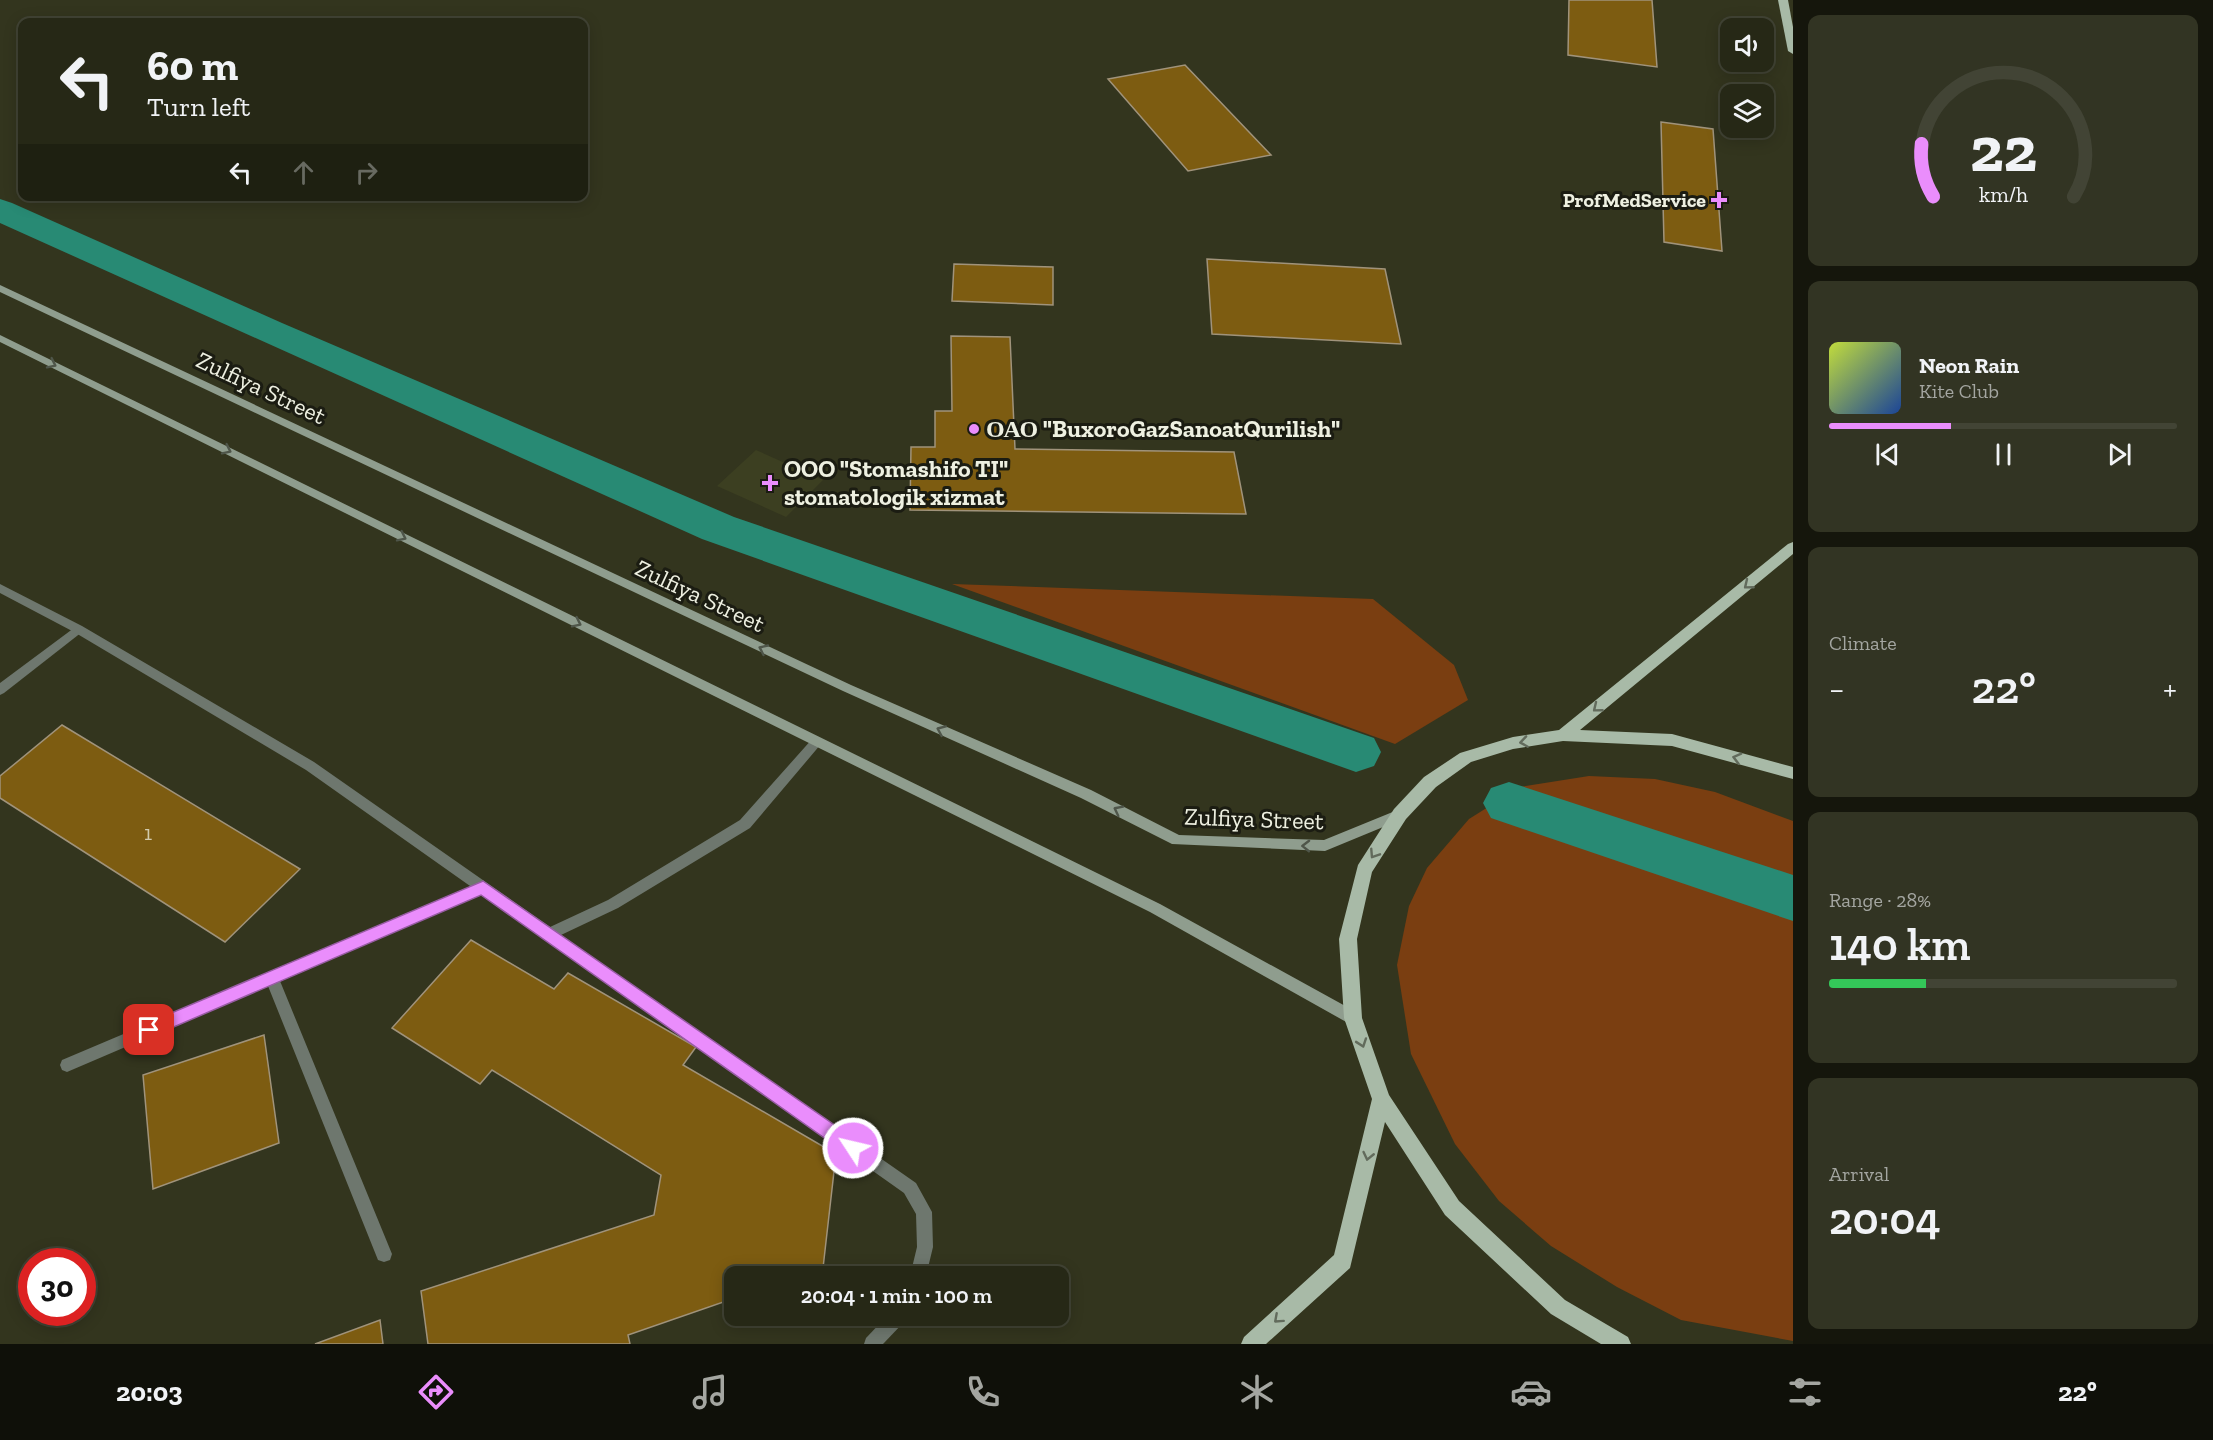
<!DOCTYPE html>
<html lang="en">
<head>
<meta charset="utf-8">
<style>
	:root { --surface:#262816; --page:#323423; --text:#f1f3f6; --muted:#a4a6a1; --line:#424435; --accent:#ea8dfc }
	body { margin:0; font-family:"Zilla Slab",serif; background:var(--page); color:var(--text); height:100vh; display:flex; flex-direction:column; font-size:22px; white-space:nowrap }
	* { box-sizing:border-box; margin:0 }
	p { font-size:20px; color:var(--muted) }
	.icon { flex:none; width:33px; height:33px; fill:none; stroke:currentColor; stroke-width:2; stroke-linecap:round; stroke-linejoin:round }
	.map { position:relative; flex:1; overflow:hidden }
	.side { display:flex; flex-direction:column; gap:15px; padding:15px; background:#15160c; width:420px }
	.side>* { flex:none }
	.top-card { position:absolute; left:18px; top:18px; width:570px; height:183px; border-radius:12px; box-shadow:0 3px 15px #0003,0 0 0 2px var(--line); background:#262816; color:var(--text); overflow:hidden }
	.buttons { position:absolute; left:1720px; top:18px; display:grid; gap:12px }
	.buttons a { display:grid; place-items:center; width:54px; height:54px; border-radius:12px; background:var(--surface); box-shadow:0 3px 15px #0003,0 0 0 2px var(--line); font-size:30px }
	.speed { position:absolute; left:18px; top:1248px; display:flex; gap:12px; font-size:30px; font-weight:700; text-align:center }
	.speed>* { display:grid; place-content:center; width:78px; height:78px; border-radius:50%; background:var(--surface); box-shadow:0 3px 15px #0003,0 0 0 2px var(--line); line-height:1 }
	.speed .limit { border:9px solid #d22; background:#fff; color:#111 }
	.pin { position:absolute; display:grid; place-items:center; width:51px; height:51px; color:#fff; margin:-26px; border-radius:12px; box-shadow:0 3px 9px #0006 }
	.me { position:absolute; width:66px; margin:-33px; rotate:305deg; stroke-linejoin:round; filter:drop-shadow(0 0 4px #0008) }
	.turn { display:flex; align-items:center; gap:21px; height:126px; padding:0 30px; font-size:27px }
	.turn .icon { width:78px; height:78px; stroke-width:2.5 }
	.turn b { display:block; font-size:42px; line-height:51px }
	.lanes { display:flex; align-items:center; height:57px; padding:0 30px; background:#0003; justify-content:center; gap:30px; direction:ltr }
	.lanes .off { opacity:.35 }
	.big { font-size:45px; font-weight:600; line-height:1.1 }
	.side .widget { flex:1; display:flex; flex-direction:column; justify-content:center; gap:9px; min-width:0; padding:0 21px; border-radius:12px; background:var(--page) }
	.side .dial { align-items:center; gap:0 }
	.dial svg { height:156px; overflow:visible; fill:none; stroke:var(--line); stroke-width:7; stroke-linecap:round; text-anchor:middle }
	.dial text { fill:var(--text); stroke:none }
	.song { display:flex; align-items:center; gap:18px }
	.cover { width:72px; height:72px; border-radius:9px; background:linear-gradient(135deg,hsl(70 70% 55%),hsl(220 70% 35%)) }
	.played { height:6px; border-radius:3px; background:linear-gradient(90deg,var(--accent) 35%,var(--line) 35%) }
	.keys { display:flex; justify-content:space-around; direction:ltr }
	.heat { display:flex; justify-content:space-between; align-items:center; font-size:33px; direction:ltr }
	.charge { height:9px; border-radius:4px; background:linear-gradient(90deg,#34c759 28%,var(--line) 0) }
	.trip { position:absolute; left:724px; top:1266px; width:345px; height:60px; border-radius:12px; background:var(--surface); box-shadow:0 3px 15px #0003,0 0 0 2px var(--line); font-weight:600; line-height:60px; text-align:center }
	.tab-bar { display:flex; height:96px; justify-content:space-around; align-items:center; background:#0f1009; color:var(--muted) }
	.tab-bar .icon { width:42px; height:42px }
	.tab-bar .selected { color:var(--accent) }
	.tab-bar b { font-size:27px; color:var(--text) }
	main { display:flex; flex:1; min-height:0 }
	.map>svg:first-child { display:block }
	.built { fill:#3c3f21 }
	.green { fill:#7a3e11 }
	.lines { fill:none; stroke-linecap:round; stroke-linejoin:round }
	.canal { fill:#288a74; fill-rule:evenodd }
	.building { fill:#7d5c11; stroke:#a0937b; stroke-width:1.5 }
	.lane { fill:#6e776e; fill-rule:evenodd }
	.street { fill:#6e776e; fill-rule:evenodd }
	.secondary { fill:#8f9d8e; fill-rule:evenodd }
	.primary { fill:#a8baa7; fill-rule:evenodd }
	.oneway { stroke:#4f564a }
	.oneway2 { stroke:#626b5c }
	.route { fill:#ea8dfc; stroke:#985ca4; stroke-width:1.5 }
	.poi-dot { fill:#ea8dfc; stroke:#1b1c12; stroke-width:2 }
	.labels { text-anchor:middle; stroke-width:6; stroke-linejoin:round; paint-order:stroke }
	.far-poi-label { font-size:20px; font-weight:bold; fill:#eef0e1; stroke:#1b1c12; text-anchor:end }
	.number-label { font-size:21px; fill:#d2cbad }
	.street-label { font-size:24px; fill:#eef0e1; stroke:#1b1c12 }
	.poi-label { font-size:24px; font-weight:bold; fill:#eef0e1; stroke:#1b1c12; text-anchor:start }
</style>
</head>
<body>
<main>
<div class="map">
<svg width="1793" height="1344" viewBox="0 0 1793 1344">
	<rect width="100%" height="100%" fill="#33351e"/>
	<polygon class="built" points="756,450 823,480 786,517 717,486"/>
	<g class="green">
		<polygon points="952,584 1373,599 1454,665 1468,700 1395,744"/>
		<polygon points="1589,776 1655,779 1715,792 1793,821 1793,1341 1681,1320 1617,1287 1551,1246 1499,1201 1455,1144 1411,1054 1397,965 1409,906 1427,868 1469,819 1520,787"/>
	</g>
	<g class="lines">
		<g class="canal">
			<polygon points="0,199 12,203 282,323 734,517 1374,738 1381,752 1374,766 1356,772 702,539 0,223"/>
			<polygon points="1509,782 1793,875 1793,921 1491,818 1483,803 1491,788"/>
		</g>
	</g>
	<g class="building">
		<polygon points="1569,0 1652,0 1657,67 1568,55"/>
		<polygon points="1185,65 1271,155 1188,171 1108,79"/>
		<polygon points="1661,122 1713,129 1722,251 1664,242"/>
		<polygon points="1207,259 1385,269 1401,344 1212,334"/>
		<polygon points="954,264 1053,267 1053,305 952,301"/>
		<polygon points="951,336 1010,337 1015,449 1234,452 1246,514 910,510 911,447 935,447 935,411 952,411"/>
		<polygon points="62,725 300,869 225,942 0,798 0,776"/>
		<polygon points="471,940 554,989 568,973 696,1047 683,1065 836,1154 823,1268 798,1276 735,1276 735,1298 628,1335 630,1344 428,1344 421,1291 654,1215 661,1175 492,1070 480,1084 392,1028"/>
		<polygon points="264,1035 279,1143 153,1189 143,1075"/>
		<polygon points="380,1320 383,1344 315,1344"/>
	</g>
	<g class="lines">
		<g class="lane">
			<polygon points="78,625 84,629 82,632 4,693 0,695 0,683"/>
			<polygon points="483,882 488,884 490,888 488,892 280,981 392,1254 390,1260 384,1262 378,1260 268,986 67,1072 62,1070 60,1065 62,1060"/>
		</g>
		<g class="street">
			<polygon points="0,584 82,626 314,762 550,927 608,900 740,820 813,738 821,738 823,741 821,744 750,828 618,908 561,935 916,1183 932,1212 933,1247 926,1276 910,1276 917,1247 916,1214 904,1193 306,770 74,632 0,593"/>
			<polygon points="887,1316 906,1316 904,1322 883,1344 864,1344 866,1338"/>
		</g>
		<g class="secondary">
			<polygon points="0,285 851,685 1091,790 1179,835 1324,840 1400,809 1405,810 1406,814 1405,818 1325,851 1172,844 1081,798 843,691 0,292"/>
			<polygon points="0,335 1160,904 1358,1013 1360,1018 1358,1023 1353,1025 1348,1023 1150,912 0,342"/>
		</g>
		<g class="primary">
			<polygon points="1778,0 1788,0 1793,27 1793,54 1788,51"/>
			<polygon points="1793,542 1793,554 1580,730 1672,734 1793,767 1793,779 1672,746 1563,741 1513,749 1471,762 1436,787 1406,819 1372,872 1357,939 1362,1018 1389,1095 1459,1201 1565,1300 1628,1337 1631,1344 1601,1344 1551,1314 1445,1215 1385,1122 1350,1268 1266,1344 1241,1344 1244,1337 1334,1255 1372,1099 1344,1018 1339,939 1358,865 1394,809 1424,777 1460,753 1513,737 1559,730 1788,544"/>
		</g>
	</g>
	<defs><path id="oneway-chevron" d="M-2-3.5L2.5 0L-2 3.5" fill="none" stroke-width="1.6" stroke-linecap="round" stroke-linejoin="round" transform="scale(1.5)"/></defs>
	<g class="oneway">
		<use href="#oneway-chevron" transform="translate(52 364) rotate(26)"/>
		<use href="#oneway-chevron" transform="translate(227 450) rotate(26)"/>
		<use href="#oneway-chevron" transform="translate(402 537) rotate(26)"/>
		<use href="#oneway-chevron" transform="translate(577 623) rotate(26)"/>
		<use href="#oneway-chevron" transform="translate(763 649) rotate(-155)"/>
		<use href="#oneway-chevron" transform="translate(941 730) rotate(-156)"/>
		<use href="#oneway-chevron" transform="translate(1118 810) rotate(-153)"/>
		<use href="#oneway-chevron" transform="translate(1306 846) rotate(-179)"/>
	</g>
	<g class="oneway2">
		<use href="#oneway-chevron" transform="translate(1748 585) rotate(141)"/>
		<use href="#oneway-chevron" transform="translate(1597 708) rotate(141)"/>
		<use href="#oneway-chevron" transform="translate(1524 742) rotate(171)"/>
		<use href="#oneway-chevron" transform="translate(1737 758) rotate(-165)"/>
		<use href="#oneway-chevron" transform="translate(1374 854) rotate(123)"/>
		<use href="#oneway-chevron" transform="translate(1362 1043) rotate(71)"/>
		<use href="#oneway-chevron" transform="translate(1368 1156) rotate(103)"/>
		<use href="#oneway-chevron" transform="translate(1278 1319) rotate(138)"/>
	</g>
	<polygon class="route" points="483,881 859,1142 861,1148 859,1154 853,1157 847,1154 481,895 155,1035 149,1038 143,1035 141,1030 143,1025"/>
	<g class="poi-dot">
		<path d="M1716 191h6v6h6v6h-6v6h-6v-6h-6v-6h6z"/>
		<circle cx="974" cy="429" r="6"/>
		<path d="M767 474h6v6h6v6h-6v6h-6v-6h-6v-6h6z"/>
	</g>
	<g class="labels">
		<g class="far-poi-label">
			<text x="1706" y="207">ProfMedService</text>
		</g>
		<g class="number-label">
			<text x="148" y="840">1</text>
		</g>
		<g class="street-label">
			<text transform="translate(261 388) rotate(25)" y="8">Zulfiya Street</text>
			<text transform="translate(700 596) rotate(25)" y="8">Zulfiya Street</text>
			<text transform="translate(1254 819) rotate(2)" y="8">Zulfiya Street</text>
		</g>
		<g class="poi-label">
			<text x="986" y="437">ОАО "BuxoroGazSanoatQurilish"</text>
			<text x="784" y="477">OOO "Stomashifo TI"<tspan x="784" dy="28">stomatologik xizmat</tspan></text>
		</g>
	</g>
</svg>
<div class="buttons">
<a><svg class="icon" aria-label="sound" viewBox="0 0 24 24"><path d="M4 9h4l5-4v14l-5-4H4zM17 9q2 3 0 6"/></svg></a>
<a><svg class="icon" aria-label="layers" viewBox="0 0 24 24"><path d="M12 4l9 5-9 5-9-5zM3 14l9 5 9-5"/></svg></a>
</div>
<div class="speed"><div class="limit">30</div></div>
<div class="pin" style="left:149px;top:1030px;background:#d93025"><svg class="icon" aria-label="arrive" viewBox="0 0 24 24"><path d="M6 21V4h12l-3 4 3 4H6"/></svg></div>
<svg class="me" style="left:853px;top:1148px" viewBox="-20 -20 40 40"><circle r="17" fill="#ea8dfc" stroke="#fff" stroke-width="3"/><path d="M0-11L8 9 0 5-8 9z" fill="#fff"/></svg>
<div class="trip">20:04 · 1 min · 100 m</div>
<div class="top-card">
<div class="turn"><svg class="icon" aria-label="left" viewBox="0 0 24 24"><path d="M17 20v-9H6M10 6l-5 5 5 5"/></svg><div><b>60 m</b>Turn left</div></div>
<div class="lanes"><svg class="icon" aria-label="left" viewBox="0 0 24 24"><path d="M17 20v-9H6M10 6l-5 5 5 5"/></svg><svg class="icon off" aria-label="ahead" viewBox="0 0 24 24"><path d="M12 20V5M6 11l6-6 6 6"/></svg><svg class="icon off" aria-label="right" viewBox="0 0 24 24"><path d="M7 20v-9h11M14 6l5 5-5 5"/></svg></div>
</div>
</div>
<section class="side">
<div class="widget dial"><svg viewBox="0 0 100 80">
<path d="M14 69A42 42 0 1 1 86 69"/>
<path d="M14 69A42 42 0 0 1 8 42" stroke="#ea8dfc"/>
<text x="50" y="56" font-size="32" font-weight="700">22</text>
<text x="50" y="72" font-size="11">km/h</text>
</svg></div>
<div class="widget">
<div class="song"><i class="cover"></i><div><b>Neon Rain</b><p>Kite Club</p></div></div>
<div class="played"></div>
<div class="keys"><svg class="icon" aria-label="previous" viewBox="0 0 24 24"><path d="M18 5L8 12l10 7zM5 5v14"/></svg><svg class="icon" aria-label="pause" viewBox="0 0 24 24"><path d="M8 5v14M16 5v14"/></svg><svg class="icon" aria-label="next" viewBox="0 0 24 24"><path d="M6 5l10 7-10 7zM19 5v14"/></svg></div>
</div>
<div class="widget"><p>Climate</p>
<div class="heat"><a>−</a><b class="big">22°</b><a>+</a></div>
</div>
<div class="widget"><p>Range · 28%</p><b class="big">140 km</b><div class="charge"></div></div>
<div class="widget"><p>Arrival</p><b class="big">20:04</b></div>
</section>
</main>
<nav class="tab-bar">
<b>20:03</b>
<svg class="icon selected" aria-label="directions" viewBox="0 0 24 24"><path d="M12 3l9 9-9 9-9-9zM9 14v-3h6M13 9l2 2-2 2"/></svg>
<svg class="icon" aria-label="music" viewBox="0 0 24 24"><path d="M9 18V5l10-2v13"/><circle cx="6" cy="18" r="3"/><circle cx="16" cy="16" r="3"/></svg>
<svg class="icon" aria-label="phone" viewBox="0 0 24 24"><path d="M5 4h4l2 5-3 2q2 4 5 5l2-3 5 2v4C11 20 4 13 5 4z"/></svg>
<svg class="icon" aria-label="climate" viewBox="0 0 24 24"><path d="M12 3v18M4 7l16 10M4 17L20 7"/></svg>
<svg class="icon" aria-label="car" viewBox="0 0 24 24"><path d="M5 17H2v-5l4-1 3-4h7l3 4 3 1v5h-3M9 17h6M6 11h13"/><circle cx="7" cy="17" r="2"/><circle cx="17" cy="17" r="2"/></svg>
<svg class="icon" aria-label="filters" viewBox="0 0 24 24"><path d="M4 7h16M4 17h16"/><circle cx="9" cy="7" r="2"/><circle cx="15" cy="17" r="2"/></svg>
<b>22°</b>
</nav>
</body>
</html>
